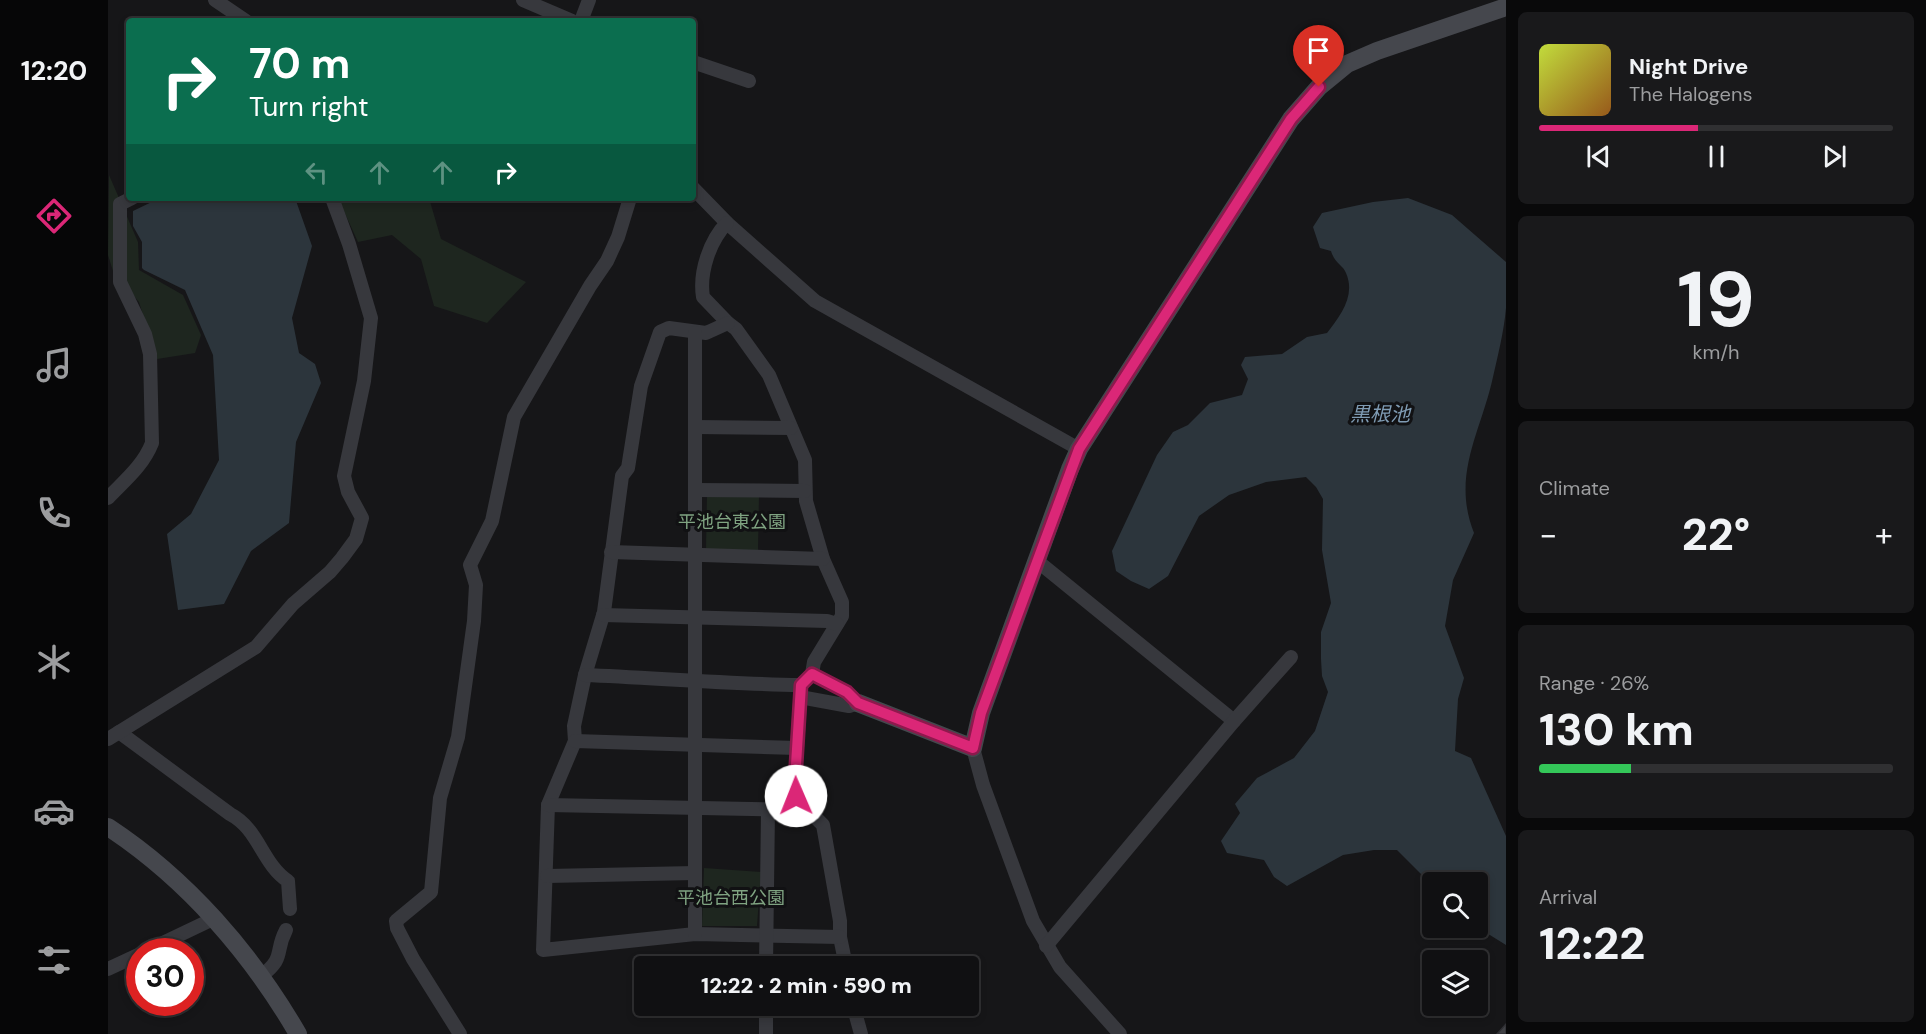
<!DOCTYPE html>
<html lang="en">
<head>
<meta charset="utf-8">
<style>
	:root { --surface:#101012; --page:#19191b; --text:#f1f3f6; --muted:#9c9d9f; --line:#303032; --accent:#db2777 }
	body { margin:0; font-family:"DM Sans","Noto Sans JP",sans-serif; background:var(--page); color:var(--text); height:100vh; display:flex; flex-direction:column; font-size:22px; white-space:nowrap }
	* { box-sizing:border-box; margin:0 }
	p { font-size:20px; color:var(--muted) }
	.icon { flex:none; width:33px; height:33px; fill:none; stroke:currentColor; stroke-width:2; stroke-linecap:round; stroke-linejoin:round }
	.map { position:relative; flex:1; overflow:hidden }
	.sheet { display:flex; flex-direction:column; gap:12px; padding:12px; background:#09090a; width:420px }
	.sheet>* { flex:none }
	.guide { position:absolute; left:18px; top:18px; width:570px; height:183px; border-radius:6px; box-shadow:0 3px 9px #0003,0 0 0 2px var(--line); background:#0b6e4f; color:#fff; overflow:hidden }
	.buttons { position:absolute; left:1314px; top:872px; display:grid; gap:12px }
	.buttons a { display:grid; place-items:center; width:66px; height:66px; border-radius:6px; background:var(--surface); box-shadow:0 3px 9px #0003,0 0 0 2px var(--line); font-size:30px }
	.speed { position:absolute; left:18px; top:938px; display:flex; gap:12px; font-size:30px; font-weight:700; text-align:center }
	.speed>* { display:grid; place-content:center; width:78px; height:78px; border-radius:50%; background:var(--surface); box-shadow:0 3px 9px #0003,0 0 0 2px var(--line); line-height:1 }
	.speed .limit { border:9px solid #d22; background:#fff; color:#111 }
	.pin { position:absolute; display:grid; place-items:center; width:51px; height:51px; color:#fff; margin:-62px -26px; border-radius:50% 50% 50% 0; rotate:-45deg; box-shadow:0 0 6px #0007 }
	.pin .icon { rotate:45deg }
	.me { position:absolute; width:66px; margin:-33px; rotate:359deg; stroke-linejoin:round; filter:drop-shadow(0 0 4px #0008) }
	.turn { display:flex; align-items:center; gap:21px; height:126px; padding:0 24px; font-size:27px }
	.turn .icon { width:78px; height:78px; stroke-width:2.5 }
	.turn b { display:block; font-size:42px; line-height:51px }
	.lanes { display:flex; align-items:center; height:57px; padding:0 24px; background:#0003; justify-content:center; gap:30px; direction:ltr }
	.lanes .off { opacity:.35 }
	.big { font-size:45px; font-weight:800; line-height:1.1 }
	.sheet .tile { flex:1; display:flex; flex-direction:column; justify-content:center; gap:9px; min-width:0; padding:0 21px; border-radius:9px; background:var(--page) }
	.sheet .dial { align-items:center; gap:0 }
	.dial b { font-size:78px; line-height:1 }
	.song { display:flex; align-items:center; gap:18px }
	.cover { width:72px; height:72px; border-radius:9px; background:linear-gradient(135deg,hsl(70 70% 55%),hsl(30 70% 35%)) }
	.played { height:6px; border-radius:3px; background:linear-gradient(90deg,var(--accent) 45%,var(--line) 45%) }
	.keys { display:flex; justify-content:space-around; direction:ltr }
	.heat { display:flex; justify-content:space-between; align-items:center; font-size:33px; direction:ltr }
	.charge { height:9px; border-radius:4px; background:linear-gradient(90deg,#34c759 26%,var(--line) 0) }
	.trip { position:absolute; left:526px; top:956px; width:345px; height:60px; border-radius:6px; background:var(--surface); box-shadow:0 3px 9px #0003,0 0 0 2px var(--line); font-weight:800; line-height:60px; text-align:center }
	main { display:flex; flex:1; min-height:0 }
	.dock { display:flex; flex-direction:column; width:108px; justify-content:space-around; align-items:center; background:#060607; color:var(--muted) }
	.dock .icon { width:42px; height:42px }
	.dock .current { color:var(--accent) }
	.dock b { font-size:27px; color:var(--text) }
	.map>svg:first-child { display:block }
	.green { fill:#1e261f }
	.water { fill:#2c353c }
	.building { fill:#404145; stroke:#303034; stroke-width:1.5 }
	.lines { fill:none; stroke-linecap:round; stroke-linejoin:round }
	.street { stroke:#37383d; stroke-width:14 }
	.secondary { stroke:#45474d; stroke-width:18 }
	.route-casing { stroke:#8e194d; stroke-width:15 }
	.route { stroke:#db2777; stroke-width:10 }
	.labels { text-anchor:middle; stroke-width:6; stroke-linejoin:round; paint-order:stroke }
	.park-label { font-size:18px; fill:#7fa381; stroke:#111113 }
	.water-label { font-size:20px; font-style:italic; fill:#7f9bb3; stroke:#111113 }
</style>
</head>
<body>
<main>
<nav class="dock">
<b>12:20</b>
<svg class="icon current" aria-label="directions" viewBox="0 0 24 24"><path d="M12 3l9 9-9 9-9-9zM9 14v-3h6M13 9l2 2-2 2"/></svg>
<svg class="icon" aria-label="music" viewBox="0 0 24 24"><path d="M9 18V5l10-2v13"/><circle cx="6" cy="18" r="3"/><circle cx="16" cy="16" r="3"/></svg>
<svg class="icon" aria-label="phone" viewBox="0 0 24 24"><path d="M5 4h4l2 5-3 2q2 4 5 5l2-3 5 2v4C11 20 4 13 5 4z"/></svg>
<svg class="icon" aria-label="climate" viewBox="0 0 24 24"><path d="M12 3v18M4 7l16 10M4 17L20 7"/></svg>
<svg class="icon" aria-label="car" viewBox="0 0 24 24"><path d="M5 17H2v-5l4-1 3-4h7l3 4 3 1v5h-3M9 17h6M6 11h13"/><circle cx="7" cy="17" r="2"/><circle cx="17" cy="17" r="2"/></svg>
<svg class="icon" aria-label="filters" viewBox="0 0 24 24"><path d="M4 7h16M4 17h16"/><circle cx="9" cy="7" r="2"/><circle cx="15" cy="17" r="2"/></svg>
</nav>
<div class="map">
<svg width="1398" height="1034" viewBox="0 0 1398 1034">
	<rect width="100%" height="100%" fill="#161618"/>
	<g class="green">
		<polygon points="1,175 30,242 31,270 75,295 93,335 87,353 49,359 31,302 5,271 0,255"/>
		<polygon points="230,198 321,198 333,239 418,282 379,323 326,306 313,259 284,235 250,242"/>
		<polygon points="599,494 651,494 650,550 598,550"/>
		<polygon points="596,868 653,872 649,926 594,926"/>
	</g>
	<g class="water">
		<polygon points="52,198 187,198 204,246 184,318 191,353 207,364 213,383 188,442 181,523 143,551 116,604 70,610 59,534 83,514 111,460 105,355 77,290 36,270 34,268 34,242 25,226 25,211"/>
		<path d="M1300 198 1344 215 1398 262C1398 277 1398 293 1398 308 1396 331 1390 355 1385 377 1373 432 1343 475 1366 533L1345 580 1337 626 1356 678 1350 699 1347 751 1363 758 1398 836V945L1369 927 1370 882H1324V885L1289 850H1266L1235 855 1179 886 1166 877 1156 860 1119 853 1113 841 1132 813 1127 804 1149 778 1186 758 1207 731 1220 692 1214 676 1213 659V632L1223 603 1214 550 1215 499 1208 487 1198 477 1158 482 1121 495 1091 516 1060 576 1041 589 1023 581 1008 571 1004 551 1049 455 1065 432 1080 425 1102 403 1134 395 1140 379 1133 365 1137 357 1174 354 1199 337 1219 333C1232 316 1248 296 1238 273 1235 265 1227 264 1223 251L1212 248 1205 227 1214 213 1265 202Z"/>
	</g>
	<polygon class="building" points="1398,1024 1398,1034 1389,1034"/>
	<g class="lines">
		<g class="street">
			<polyline points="107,0 138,21"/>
			<polyline points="415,0 464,21"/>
			<polyline points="473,21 481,0"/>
			<polyline points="585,62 641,81"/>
			<polyline points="585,188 619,223 707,301 971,449"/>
			<path d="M619 223C602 240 591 272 595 297L620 323 628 329 661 375 697 460 698 501 715 559 734 602V616L706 662 704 674 693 685 687 781 690 810 706 816 715 825 732 921V937L738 966"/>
			<polyline points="620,323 598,333 561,328 552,332 533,386 520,468 514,476 496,612 477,675 466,726 467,741 440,805 435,950 587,934 732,937"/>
			<polyline points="587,427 683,428"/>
			<polyline points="588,490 697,491"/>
			<path d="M0 498C16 481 35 466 44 443L42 354 37 334 12 282V204L24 198"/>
			<polyline points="503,552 715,559"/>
			<polyline points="928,560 1126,721"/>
			<polyline points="495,615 719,621 729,624"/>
			<path d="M477 675C549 678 621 684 693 685"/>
			<polyline points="692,697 741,706 750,703 739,692 704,674"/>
			<path d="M11 732 122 814C151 829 154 864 180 881L182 909"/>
			<polyline points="0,739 148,647 185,604 222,572 234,558 248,539 254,518 240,492 236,476 256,381 263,318 241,244 224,198"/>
			<polyline points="467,741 689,748"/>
			<polyline points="865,748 875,785 925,921 952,967 1012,1034"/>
			<polyline points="440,805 690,810"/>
			<polyline points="439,876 587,873"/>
			<polyline points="587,934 587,333"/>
			<polyline points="938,946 1126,721 1183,657"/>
			<polyline points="38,951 105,919"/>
			<polyline points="658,966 660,810"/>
			<polyline points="0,969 32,954"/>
			<path d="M153 976C178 957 166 953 178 930"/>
			<polyline points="658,1005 658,1034"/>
			<polyline points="745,1005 753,1034"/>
			<polyline points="352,1034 305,959 289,928 288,921 323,892 332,798 350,737 366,621 368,585 362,565 384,521 406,417 482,286 499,261 510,237 522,198"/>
		</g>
		<g class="secondary">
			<polyline points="750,703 865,748 873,713 962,469 971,449 1183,119 1211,87 1239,64 1269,51 1398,7"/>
			<path d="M0 827C79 879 143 953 190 1034"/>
		</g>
	</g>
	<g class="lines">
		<defs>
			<polyline id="route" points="688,796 687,781 693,685 704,674 739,692 750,703 865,748 873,713 971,449 1183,119 1211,87"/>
		</defs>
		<use href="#route" class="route-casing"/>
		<use href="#route" class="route"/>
	</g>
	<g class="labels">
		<g class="park-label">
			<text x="624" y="528">平池台東公園</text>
			<text x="623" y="904">平池台西公園</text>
		</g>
		<g class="water-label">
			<text x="1272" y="421">黒根池</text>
		</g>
	</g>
</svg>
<div class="buttons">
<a><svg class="icon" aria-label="search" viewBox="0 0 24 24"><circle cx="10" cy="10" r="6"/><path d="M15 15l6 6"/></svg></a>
<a><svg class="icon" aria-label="layers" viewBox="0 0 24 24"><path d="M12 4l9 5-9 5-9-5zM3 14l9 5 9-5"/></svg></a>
</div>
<div class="speed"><div class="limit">30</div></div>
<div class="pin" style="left:1211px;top:87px;background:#d93025"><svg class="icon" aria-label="arrive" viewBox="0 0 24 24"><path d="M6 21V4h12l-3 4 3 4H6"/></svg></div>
<svg class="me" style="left:688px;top:796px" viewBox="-20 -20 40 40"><circle r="19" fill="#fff"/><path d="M0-13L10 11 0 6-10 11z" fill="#db2777"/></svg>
<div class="trip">12:22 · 2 min · 590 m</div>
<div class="guide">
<div class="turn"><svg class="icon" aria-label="right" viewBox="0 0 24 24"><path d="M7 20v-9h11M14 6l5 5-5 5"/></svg><div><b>70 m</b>Turn right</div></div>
<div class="lanes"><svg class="icon off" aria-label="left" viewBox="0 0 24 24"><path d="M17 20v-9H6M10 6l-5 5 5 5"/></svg><svg class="icon off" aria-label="ahead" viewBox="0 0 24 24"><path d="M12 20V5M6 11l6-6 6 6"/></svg><svg class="icon off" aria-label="ahead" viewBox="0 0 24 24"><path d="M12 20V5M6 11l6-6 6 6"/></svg><svg class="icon" aria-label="right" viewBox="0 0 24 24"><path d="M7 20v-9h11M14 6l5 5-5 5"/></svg></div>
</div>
</div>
<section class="sheet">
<div class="tile">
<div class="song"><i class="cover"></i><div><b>Night Drive</b><p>The Halogens</p></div></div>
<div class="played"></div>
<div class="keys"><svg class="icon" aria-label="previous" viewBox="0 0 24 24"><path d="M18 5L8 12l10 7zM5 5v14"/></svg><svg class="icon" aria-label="pause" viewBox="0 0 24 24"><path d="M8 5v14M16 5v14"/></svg><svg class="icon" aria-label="next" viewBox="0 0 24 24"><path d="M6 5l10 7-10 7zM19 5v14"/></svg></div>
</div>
<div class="tile dial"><b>19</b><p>km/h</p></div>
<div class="tile"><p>Climate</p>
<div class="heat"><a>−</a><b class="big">22°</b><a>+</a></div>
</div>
<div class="tile"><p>Range · 26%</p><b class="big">130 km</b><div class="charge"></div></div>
<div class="tile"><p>Arrival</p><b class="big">12:22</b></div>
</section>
</main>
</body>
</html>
